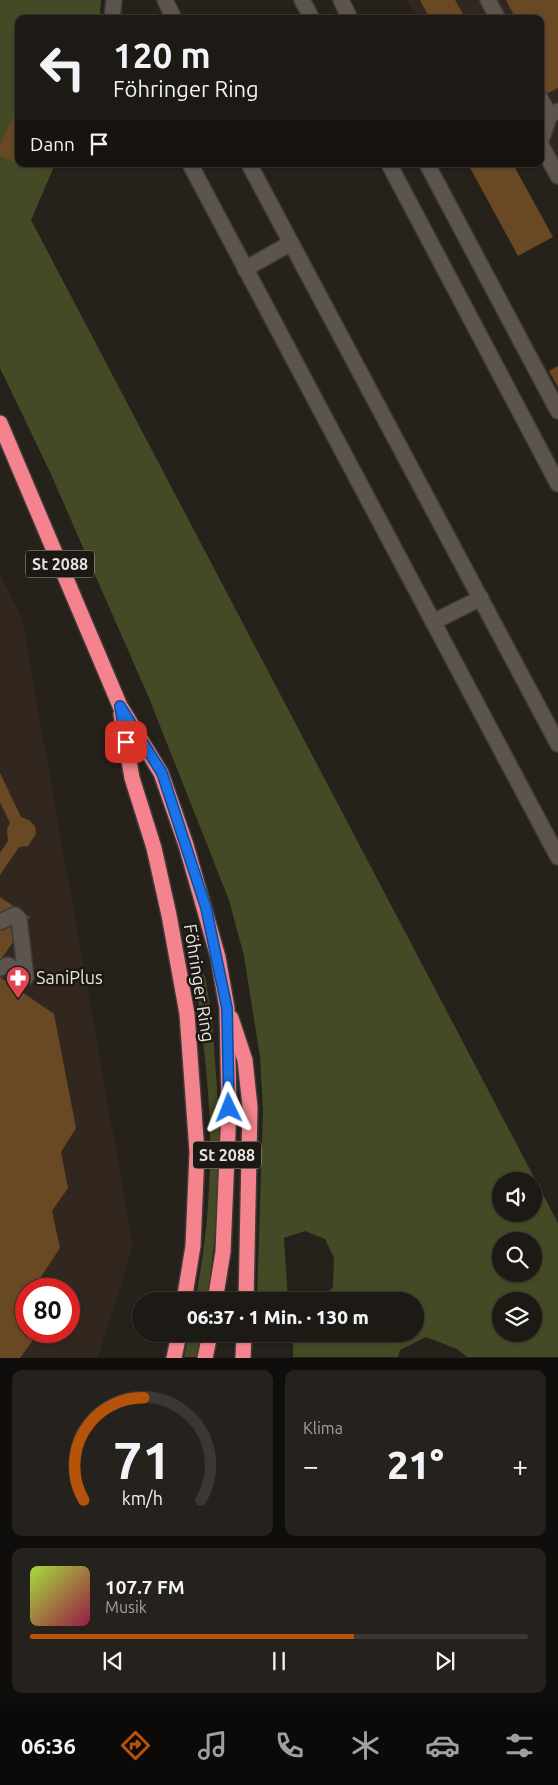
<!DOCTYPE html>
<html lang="de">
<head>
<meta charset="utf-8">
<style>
	:root { --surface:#1d1915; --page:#25221e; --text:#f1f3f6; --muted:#a0a0a0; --line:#3b3834; --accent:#b45309 }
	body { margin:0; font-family:Ubuntu,sans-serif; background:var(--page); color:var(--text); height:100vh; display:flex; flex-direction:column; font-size:19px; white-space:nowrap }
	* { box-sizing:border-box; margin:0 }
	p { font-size:16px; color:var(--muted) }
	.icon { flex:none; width:28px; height:28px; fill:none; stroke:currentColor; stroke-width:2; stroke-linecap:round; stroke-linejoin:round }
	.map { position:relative; height:1358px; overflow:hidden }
	.side { display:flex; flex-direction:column; gap:12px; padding:12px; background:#100e0c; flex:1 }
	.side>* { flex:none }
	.banner { position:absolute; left:15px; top:15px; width:529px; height:152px; border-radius:10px; box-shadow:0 1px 4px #0004,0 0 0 1px var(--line); background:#1d1915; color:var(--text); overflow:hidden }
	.controls { position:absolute; left:492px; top:1172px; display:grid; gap:10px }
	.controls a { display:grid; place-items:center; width:50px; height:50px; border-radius:50%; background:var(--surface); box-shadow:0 1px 4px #0004,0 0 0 1px var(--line); font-size:25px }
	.speed { position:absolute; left:15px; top:1278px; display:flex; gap:10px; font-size:25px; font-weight:700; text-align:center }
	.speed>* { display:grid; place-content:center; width:65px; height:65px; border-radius:50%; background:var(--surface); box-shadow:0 1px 4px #0004,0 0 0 1px var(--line); line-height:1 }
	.speed .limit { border:8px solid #d22; background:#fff; color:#111 }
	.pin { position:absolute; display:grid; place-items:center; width:42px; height:42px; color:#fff; margin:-21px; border-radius:10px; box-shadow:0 2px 8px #0006 }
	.me { position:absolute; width:55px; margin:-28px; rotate:358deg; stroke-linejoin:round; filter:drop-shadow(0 0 4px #0008) }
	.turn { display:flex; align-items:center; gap:18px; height:105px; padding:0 15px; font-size:22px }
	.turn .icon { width:65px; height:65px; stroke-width:2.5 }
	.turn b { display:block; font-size:35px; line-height:42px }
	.then { display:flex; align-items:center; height:48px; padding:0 15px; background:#0003; gap:10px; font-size:19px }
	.big { font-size:38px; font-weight:800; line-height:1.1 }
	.side .card { flex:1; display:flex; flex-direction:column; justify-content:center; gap:8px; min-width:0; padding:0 18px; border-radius:10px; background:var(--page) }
	.side .dial { align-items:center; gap:0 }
	.dial svg { height:130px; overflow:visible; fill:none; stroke:var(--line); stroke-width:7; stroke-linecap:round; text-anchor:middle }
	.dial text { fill:var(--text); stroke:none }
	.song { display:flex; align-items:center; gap:15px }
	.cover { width:60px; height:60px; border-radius:8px; background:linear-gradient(135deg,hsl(80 70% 55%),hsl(340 70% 35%)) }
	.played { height:5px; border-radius:2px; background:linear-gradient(90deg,var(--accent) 65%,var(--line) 65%) }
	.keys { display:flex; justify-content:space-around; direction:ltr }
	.heat { display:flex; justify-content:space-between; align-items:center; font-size:28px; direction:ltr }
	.side .tiles { flex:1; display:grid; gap:12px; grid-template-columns:1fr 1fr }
	.card:last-child { grid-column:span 2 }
	.trip { position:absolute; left:132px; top:1292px; width:292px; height:50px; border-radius:25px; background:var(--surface); box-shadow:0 1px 4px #0004,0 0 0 1px var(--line); font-weight:800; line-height:50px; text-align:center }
	.menu { display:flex; height:80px; justify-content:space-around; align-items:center; background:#0c0a08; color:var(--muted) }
	.menu .icon { width:35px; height:35px }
	.menu .on { color:var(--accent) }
	.menu b { font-size:22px; color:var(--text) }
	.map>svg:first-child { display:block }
	.built { fill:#32271e; fill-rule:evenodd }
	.green { fill:#454a26; fill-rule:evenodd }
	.building { fill:#694824 }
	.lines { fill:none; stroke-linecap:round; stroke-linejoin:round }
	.minor-casing { stroke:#3f3b37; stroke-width:18 }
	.highway-casing { stroke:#3f3b37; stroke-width:18 }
	.minor { stroke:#5c554f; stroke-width:15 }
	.highway { stroke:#f4838d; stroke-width:15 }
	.route-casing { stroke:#114b97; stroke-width:12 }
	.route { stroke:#1a73e8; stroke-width:9 }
	.labels { text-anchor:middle; stroke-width:5; stroke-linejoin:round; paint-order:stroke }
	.shield { fill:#1d1813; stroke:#aaa6a2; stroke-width:1 }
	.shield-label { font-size:16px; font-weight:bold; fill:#e6e3df }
	.poi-label { font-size:18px; fill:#e6e3df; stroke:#1d1813; text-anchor:start }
	.street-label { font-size:18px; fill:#e6e3df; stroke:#1d1813 }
</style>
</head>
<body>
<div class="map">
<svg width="558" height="1358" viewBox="0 0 558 1358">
	<rect width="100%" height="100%" fill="#27211c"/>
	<g class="built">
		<polygon points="407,0 558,0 558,169 540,135 540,19 417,19"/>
		<path d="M0 575 22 619 133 1246 98 1357H0ZM26 1289H69V1331H26Z"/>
	</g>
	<g class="green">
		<path d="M0 0H101L100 12 103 19H19V164H55L31 220 558 1223V1357H467L457 1349 426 1337 400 1350 398 1357H293V1343L299 1334H416V1301H320L333 1287 334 1258 325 1239 305 1231 284 1238 288 1301H257L263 1110 260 1057 244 956 229 900 149 698 50 472 0 368ZM501 1181H534V1214H501ZM501 1241H534V1274H501ZM501 1301H534V1334H501Z"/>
		<path d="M199 972 205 976 212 1019 222 1156 216 1227 207 1301H195C204 1257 209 1209 210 1164 212 1103 203 1041 196 981Z"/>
		<polygon points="189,1334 202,1334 197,1357 184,1357"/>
	</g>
	<g class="building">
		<polygon points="420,0 455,0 466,19 430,19"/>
		<polygon points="506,0 558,0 558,88 540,97 540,19 516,19"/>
		<polygon points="19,103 19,164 36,164 33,170 0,156 0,146"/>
		<polygon points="468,164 513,164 553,237 518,256"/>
		<polygon points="558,366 558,387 549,371"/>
		<polygon points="0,773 21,817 29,820 35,826 36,834 28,846 19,847 0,875 0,853 8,841 7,829 10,823 0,802"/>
		<polygon points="0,897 30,917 0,961"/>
		<polygon points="0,977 54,1014 76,1128 61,1152 68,1188 52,1211 60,1248 33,1289 26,1289 26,1331 38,1333 20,1358 0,1358"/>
	</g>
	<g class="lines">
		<defs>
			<g id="minor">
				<polyline points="165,0 174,19"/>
				<polyline points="302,0 312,19"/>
				<polyline points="341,0 350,19"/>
				<polyline points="488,0 498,19"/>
				<polyline points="112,19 114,0"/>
				<polyline points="540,98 550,115"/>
				<polyline points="558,111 550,115 540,143 558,176"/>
				<polyline points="190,164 558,857"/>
				<polyline points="249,164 558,744"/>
				<polyline points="389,164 558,484"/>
				<polyline points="427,164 558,411"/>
				<polyline points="245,269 291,243"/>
				<polyline points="433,622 481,598"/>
				<polyline points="0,922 15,915 19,919 26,977 8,965 0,968"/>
			</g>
			<g id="highway">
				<polyline points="0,423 120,706 161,773 186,845 218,957 227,1008 229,1108 223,1252 215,1301"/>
				<polyline points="121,714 132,778 154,848 169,915 187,1014 197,1152 193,1246 184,1301"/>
				<polyline points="231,1018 245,1060 250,1107 246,1301"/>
				<polyline points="174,1358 179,1334"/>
				<polyline points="205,1358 210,1334"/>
				<polyline points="243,1358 244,1334"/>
			</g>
		</defs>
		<use href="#minor" class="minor-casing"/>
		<use href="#highway" class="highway-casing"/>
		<use href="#minor" class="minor"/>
		<use href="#highway" class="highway"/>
	</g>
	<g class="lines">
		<defs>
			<polyline id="route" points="126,742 120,706 162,773 206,908 227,1008 229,1108"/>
		</defs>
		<use href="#route" class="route-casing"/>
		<use href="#route" class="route"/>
	</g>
	<defs>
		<symbol id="pharmacy-pin" viewBox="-11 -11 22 30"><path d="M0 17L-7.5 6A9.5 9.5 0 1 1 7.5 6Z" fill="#e0444e" stroke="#1d1813"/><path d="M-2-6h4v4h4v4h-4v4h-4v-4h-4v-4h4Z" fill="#fff"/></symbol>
	</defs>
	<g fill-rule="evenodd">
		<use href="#pharmacy-pin" x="4" y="964" width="28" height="38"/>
	</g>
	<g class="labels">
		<g class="shield">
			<rect x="26" y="550.5" width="68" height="27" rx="4"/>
			<rect x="193" y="1141.5" width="68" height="27" rx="4"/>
		</g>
		<g class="shield-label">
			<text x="60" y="570">St 2088</text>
			<text x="227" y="1161">St 2088</text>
		</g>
		<g class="poi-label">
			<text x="36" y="984">SaniPlus</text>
		</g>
		<g class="street-label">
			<text transform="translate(199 983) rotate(81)" y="6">Föhringer Ring</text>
		</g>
	</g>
</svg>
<div class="controls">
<a><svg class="icon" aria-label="sound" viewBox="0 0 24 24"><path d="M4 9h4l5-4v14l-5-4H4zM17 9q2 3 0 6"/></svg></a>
<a><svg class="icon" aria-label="search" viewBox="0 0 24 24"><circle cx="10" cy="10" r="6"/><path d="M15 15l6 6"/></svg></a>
<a><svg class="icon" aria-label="layers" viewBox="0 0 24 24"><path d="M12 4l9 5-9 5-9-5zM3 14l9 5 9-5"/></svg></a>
</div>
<div class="speed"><div class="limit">80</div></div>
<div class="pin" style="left:126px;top:742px;background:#d93025"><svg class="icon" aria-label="arrive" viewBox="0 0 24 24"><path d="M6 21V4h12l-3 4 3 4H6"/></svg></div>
<svg class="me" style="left:229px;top:1108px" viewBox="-20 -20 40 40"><path d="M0-17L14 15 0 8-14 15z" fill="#1a73e8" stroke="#fff" stroke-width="4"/></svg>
<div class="trip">06:37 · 1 Min. · 130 m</div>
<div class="banner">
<div class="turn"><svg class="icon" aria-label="left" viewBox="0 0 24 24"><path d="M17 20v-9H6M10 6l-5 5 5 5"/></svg><div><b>120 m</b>Föhringer Ring</div></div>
<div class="then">Dann<svg class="icon" aria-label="arrive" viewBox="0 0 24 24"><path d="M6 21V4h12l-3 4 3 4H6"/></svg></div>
</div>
</div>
<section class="side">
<div class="tiles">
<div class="card dial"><svg viewBox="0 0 100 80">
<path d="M14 69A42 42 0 1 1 86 69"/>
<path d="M14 69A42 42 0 0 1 51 6" stroke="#b45309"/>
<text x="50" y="56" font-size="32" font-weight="700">71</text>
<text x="50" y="72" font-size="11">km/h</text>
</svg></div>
<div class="card"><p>Klima</p>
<div class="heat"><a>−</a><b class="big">21°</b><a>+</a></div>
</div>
<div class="card">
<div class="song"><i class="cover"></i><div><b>107.7 FM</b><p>Musik</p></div></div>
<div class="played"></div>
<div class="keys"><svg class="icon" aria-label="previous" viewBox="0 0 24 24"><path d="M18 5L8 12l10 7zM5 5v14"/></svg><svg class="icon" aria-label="pause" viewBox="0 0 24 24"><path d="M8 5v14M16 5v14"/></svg><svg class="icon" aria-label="next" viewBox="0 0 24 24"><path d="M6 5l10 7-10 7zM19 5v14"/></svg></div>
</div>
</div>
</section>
<nav class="menu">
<b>06:36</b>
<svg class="icon on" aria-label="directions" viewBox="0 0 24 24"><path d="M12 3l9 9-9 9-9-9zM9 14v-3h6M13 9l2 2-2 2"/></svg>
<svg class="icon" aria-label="music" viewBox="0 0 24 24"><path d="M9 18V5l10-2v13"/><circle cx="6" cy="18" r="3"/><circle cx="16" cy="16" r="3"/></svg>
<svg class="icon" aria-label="phone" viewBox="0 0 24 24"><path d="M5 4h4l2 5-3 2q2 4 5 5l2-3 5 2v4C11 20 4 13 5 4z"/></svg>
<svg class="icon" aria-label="climate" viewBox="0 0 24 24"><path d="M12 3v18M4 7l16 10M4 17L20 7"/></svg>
<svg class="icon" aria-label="car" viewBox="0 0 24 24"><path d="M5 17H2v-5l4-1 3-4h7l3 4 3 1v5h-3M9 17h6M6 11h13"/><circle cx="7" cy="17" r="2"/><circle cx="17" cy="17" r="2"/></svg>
<svg class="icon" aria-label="filters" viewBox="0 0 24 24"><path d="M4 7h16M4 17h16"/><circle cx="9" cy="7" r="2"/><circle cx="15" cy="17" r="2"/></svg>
</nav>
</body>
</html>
